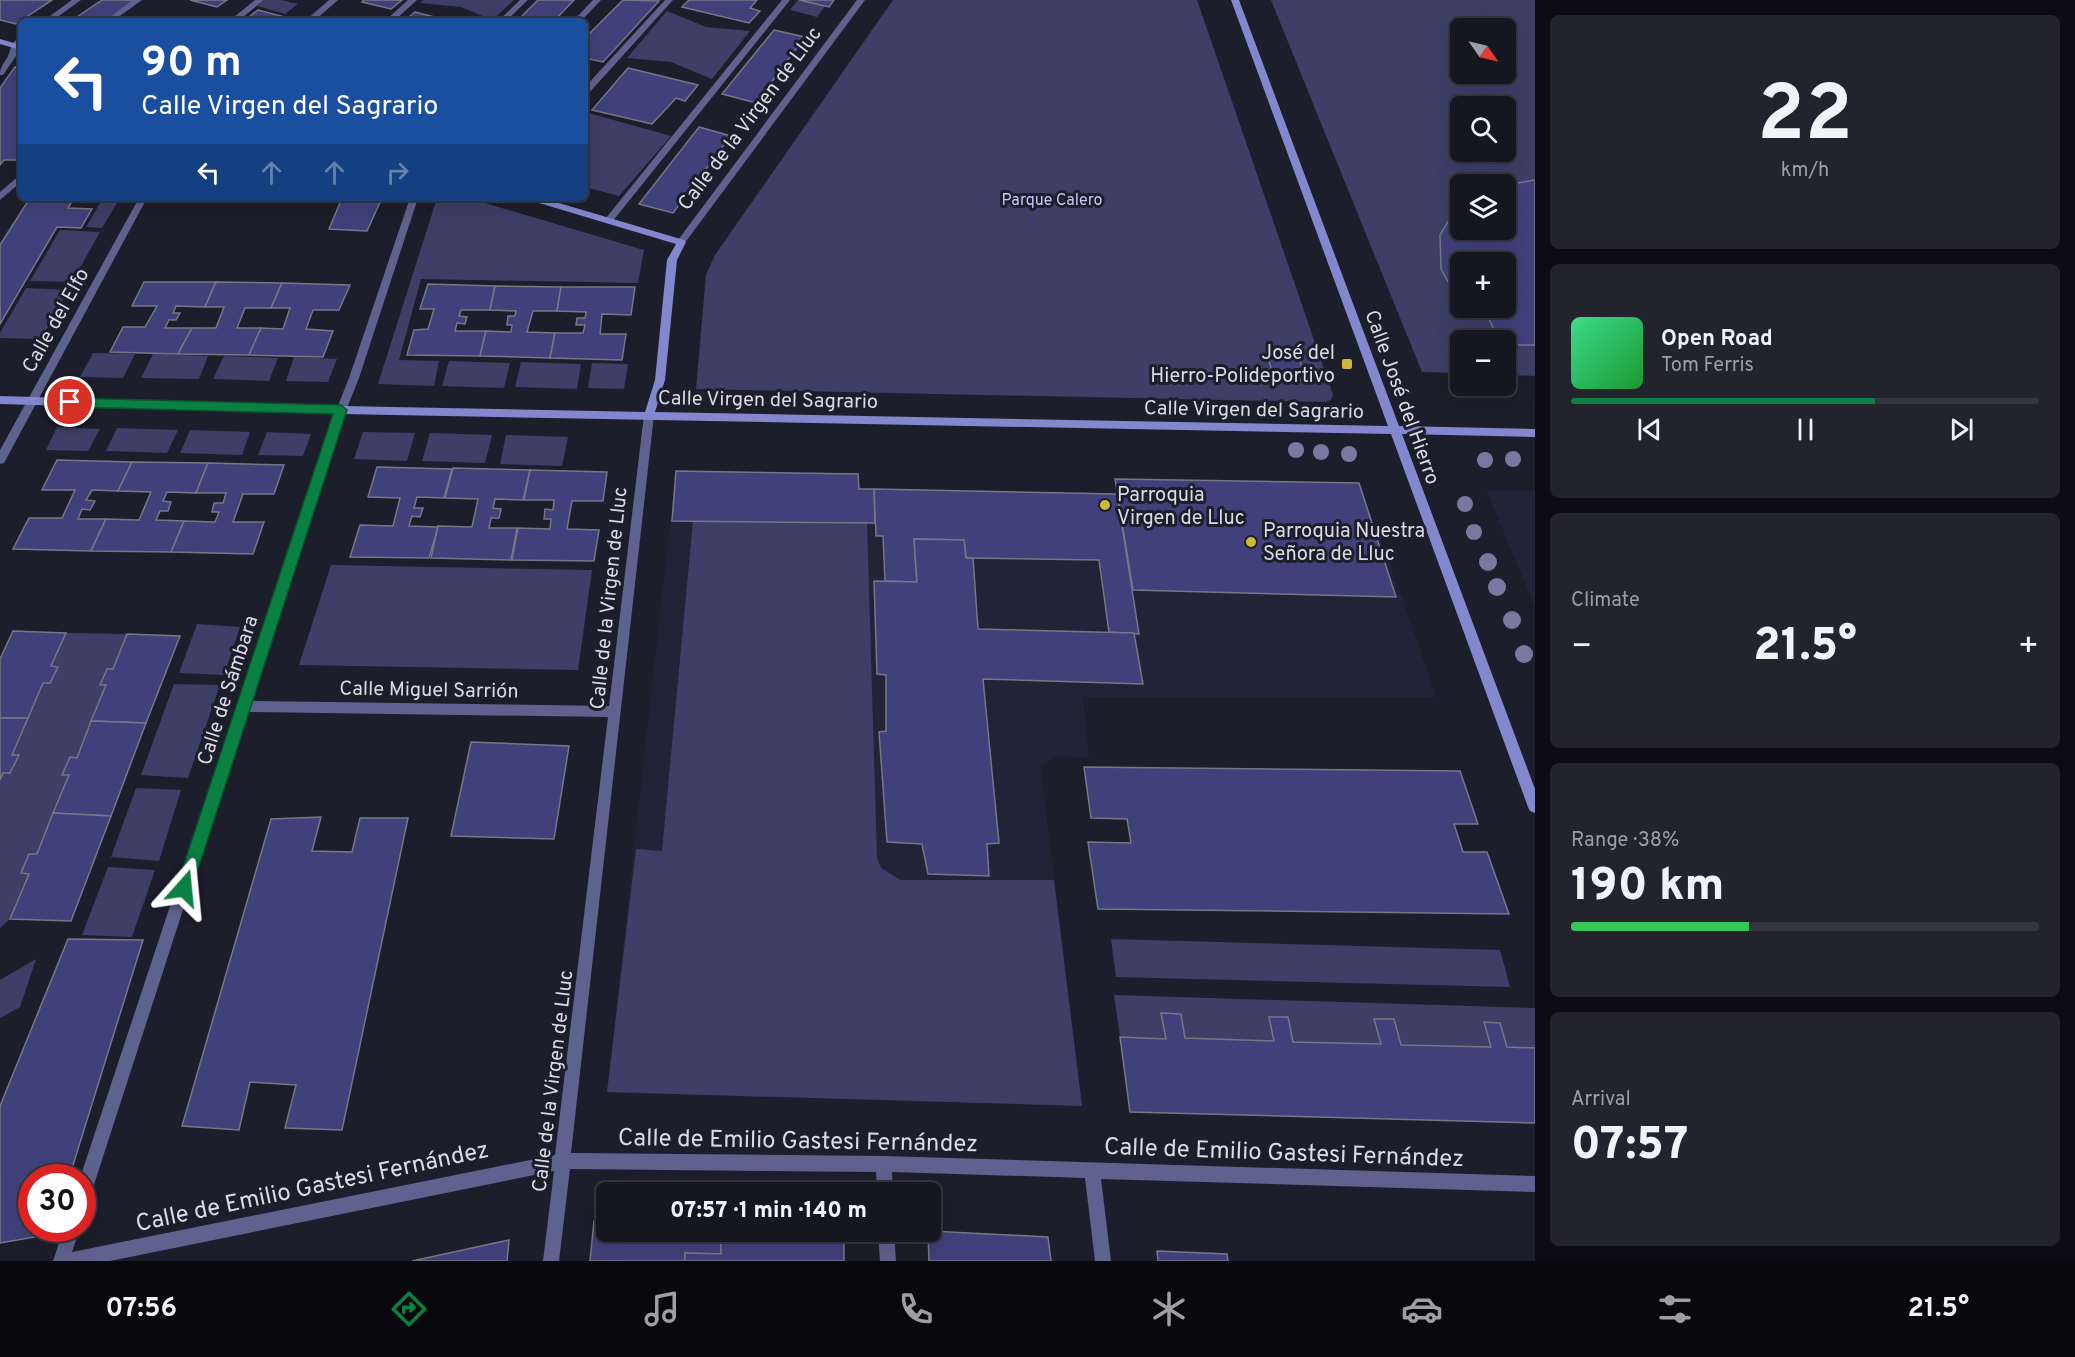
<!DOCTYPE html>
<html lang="en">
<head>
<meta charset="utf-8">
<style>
	:root { --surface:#161620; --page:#23232d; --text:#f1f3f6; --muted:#9e9fa5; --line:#35353e; --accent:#0b8043 }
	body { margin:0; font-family:Overpass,sans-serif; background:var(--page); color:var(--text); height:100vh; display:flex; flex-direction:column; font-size:22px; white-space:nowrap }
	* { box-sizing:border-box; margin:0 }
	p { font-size:20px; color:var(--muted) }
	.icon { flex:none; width:33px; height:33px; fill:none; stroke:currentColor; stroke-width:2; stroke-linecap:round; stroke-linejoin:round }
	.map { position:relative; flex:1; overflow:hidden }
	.panel { display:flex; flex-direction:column; gap:15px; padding:15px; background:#0c0c12; width:540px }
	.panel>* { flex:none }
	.top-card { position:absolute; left:18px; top:18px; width:570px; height:183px; border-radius:9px; box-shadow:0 6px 24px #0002,0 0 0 2px var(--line); background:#1a4fa0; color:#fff; overflow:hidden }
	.needle { width:39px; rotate:124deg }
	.buttons { position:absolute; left:1450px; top:18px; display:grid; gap:12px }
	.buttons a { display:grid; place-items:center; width:66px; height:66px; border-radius:9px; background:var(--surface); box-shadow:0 6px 24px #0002,0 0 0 2px var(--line); font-size:30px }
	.speed { position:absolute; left:18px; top:1164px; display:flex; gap:12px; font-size:30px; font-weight:700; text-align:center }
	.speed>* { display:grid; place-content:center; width:78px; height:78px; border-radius:50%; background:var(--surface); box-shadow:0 6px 24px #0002,0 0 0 2px var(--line); line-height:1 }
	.speed .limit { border:9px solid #d22; background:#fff; color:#111 }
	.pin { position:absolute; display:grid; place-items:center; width:51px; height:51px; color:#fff; margin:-26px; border:3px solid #fff; border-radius:50%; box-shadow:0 2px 6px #0007 }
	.me { position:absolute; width:66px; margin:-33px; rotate:18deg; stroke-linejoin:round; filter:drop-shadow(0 0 4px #0008) }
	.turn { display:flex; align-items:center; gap:21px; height:126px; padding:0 24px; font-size:27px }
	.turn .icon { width:78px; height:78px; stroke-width:2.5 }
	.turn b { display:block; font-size:42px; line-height:51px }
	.lanes { display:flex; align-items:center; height:57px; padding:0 24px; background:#0003; justify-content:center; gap:30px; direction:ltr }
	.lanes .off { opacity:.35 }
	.big { font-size:45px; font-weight:800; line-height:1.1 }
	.panel .widget { flex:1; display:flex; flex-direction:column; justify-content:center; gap:9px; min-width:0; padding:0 21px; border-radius:9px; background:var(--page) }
	.panel .dial { align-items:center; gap:0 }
	.dial b { font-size:78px; line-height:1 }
	.song { display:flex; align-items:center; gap:18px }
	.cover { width:72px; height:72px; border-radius:9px; background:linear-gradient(135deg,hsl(150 70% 55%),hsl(130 70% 35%)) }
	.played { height:6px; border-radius:3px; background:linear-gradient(90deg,var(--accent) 65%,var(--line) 65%) }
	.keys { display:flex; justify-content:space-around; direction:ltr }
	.heat { display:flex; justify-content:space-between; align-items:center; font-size:33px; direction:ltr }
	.charge { height:9px; border-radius:4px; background:linear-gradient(90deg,#34c759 38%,var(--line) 0) }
	.trip { position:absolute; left:596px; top:1182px; width:345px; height:60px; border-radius:9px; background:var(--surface); box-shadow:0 6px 24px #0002,0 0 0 2px var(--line); font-weight:800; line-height:60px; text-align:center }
	.tab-bar { display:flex; height:96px; justify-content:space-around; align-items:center; background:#09090d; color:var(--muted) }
	.tab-bar .icon { width:42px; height:42px }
	.tab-bar .on { color:var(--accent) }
	.tab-bar b { font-size:27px; color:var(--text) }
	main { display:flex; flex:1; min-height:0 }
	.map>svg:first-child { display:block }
	.built { fill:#222337 }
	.green { fill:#3d3f67; fill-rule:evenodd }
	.building { fill:#40417b; stroke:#757787; stroke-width:1.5 }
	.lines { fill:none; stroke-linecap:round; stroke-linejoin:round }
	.street { fill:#5f628e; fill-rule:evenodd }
	.secondary { fill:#8387ce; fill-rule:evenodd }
	.tree { fill:#777a9e }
	.route { fill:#0b8043; stroke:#07532c; stroke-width:1.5 }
	.poi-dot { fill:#ccb938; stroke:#1d1e2b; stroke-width:2 }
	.labels { text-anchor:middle; stroke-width:6; stroke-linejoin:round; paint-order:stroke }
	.far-park-label { font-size:16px; fill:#c1c6fc; stroke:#1d1e2b }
	.street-label { font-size:20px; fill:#dadbe5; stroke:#1d1e2b }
	.poi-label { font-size:20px; fill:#dadbe5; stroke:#1d1e2b; text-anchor:start }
	.near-street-label { font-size:24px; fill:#dadbe5; stroke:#1d1e2b }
</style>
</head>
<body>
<main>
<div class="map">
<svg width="1535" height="1261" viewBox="0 0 1535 1261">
	<rect width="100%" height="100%" fill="#1d1e2b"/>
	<g class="built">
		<polygon points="676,471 858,474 859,489 973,494 1117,494 1115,479 1359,483 1403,600 1436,697 1083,697 1089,758 1060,756 1040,765 1082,1106 607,1092"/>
		<polygon points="1486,490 1535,491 1535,607"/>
	</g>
	<g class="green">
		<polygon points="265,0 281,0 298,4 285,14 257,6"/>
		<polygon points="423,0 514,0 492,20 461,7 420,3"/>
		<polygon points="798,0 825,6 817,17 790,10"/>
		<polygon points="893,0 1197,0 1333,395 1331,400 1326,402 696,389 706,275 715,255"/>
		<path d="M1271 0H1535V376L1506 375V340H1461V373L1422 372ZM1461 28H1506V74H1461ZM1461 106H1506V152H1461ZM1461 184H1506V230H1461ZM1461 262H1506V308H1461Z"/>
		<polygon points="667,11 706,27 750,31 712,79 671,62 627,58"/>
		<polygon points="585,112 671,136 619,196 585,187"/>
		<polygon points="103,198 120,198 102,228 86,227"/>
		<polygon points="437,198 468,198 644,250 638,283 421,279 399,360 439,361 434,386 378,384"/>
		<polygon points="60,230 100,232 72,282 30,281"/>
		<polygon points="26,288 69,290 41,339 0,338 0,333"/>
		<polygon points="93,353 135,354 123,378 80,377"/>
		<polygon points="153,354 208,356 199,379 141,378"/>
		<polygon points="224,356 278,358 269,381 213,379"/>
		<polygon points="294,357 337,359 328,382 286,381"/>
		<polygon points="449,361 510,363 504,388 442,386"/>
		<polygon points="521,362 581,364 577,389 515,387"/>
		<polygon points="592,363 628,364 624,389 588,388"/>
		<polygon points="57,427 100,429 88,451 46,450"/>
		<polygon points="117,428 178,430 167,453 106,451"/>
		<polygon points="190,430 250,432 242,455 180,453"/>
		<polygon points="267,432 311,434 303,456 258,455"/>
		<polygon points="363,432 415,433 407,461 354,459"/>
		<polygon points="430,433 492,435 485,463 422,461"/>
		<polygon points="506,435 568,437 562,466 500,464"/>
		<polygon points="693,521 867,523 877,858 881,868 901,880 1054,880 1082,1106 607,1092 636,849 662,851"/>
		<polygon points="331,565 592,570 578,670 299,665"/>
		<polygon points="197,624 240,627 224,675 179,673"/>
		<polygon points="66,633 127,634 113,669 106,669 100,684 106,685 77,758 70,757 62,774 69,775 37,854 29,854 21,873 29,874 10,919 0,928 0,780 3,773 10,773 18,755 12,755 43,683 50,683 58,667 51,666"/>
		<polygon points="174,684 220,685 188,778 141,775"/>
		<polygon points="136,788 181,790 159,861 111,857"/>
		<polygon points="108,867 155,870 132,937 82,935"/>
		<polygon points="1111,939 1500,950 1510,987 1116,977"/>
		<polygon points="36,959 20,1007 0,1018 0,980"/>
		<polygon points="1114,995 1535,1008 1535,1048 1507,1047 1500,1023 1484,1022 1491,1047 1401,1045 1393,1019 1375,1019 1381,1044 1293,1042 1288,1017 1269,1017 1274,1041 1185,1038 1181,1014 1162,1013 1166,1039 1120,1037"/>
	</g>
	<g class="building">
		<polygon points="0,0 52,0 16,24 0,20"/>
		<polygon points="102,0 138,0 108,21 71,21"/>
		<polygon points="190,0 227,0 217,7"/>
		<polygon points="364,0 402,0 391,9 362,2"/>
		<polygon points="538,0 574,0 554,21 517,21"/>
		<polygon points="623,0 659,1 603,62 585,58 585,38"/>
		<polygon points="689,0 757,0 750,8 760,11 749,23 682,7"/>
		<polygon points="799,0 834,0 829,7"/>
		<polygon points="258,10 285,17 280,21 244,21"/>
		<polygon points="415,12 450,21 404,21"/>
		<polygon points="774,30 805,37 756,103 722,94"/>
		<polygon points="15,67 21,69 21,160 4,160 0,165 0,88"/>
		<polygon points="628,68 698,85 685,101 676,98 652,124 592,110"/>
		<polygon points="699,127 731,136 673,213 639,204"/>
		<polygon points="1535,180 1535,345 1506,345 1506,340 1499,340 1484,308 1506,308 1506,262 1461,262 1461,305 1441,269 1440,235 1456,208 1461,205 1461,230 1506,230 1506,185"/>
		<polygon points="30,198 74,198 68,208 92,209 81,228 57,227 0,324 0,245"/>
		<polygon points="342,198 382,198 367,231 329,229"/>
		<polygon points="144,282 216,282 205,307 176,306 173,313 180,313 176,320 169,320 165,328 192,328 178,354 110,352 123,327 145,327 157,306 132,306"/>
		<polygon points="216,282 282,283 271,308 245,308 237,328 261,328 249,355 178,354 192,328 216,328 224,307 205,307"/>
		<polygon points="282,283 350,285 339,310 313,310 306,329 333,331 323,357 249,355 261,328 283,329 290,308 271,308"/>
		<polygon points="428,284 495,286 490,310 461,310 459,316 467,317 465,324 457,323 455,331 486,331 480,356 407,355 414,330 428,329 434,309 420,309"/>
		<polygon points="495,286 561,287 557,311 533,311 527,332 555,333 550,358 480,356 486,331 511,332 512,325 507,325 508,316 515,316 516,311 490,310"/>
		<polygon points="561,287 635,287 631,315 602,314 600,334 626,334 622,360 550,358 555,333 583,333 585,325 576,325 577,318 585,318 586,312 557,311"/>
		<polygon points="1268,357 1299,358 1306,380 1274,379"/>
		<polygon points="57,460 132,462 118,491 92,490 86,500 95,501 90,510 82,509 78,519 106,519 91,551 13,549 29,518 62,518 75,490 42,490"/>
		<polygon points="132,462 208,463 196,493 167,492 163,501 171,502 168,511 160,511 156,520 184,521 171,552 91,551 106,519 139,520 151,492 118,491"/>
		<polygon points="208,463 284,465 274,494 243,494 233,522 264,522 253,554 171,552 184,521 215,522 219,512 212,512 214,503 223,503 226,493 196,493"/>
		<polygon points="377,467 452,469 444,498 417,497 414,508 423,508 420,517 412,516 409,526 438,527 429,558 350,557 360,525 393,526 400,498 368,497"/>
		<polygon points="453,468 530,470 523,500 495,499 493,508 501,509 499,518 491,518 489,528 517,528 511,560 431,558 438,526 472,527 478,499 445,498"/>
		<polygon points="530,470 607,472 603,501 572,501 567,529 599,530 594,561 512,560 518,528 550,529 551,519 544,519 545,509 553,510 554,500 524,500"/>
		<polygon points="676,471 858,474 859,489 874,489 875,523 672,521"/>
		<polygon points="1115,479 1359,483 1396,597 1133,590"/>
		<polygon points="874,489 1117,494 1139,634 1109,632 1099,560 966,558 964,540 914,539 917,582 885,581 883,536 876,536"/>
		<polygon points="914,539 964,540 966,558 973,558 978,629 1134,633 1143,684 983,679 999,843 987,844 989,876 928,874 922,844 887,842 879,732 886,731 886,675 877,674 874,581 917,582"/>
		<polygon points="13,631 66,633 51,666 58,667 50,683 43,683 28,718 0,718 0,659"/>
		<polygon points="127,634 180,636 146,723 91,721 106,685 100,685 107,669 113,669"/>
		<polygon points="0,718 28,718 12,755 19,755 10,773 3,773 0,780"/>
		<polygon points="91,721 146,723 111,816 53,813 69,775 62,775 70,757 77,758"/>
		<polygon points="471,742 569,746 554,839 451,836"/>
		<polygon points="1084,767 1460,771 1478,824 1454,824 1463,852 1487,852 1509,914 1098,909 1088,842 1131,843 1127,819 1091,818"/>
		<polygon points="53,813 111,816 71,921 10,919 29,874 21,873 29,854 37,854"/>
		<polygon points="321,817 312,851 352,852 360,818 408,818 342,1130 285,1128 296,1085 250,1082 239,1130 182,1126 271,819"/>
		<polygon points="68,939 143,940 69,1178 32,1178 32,1228 53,1228 52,1234 0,1243 0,1106"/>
		<polygon points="1161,1013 1181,1014 1185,1038 1274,1041 1269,1017 1288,1017 1293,1042 1381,1044 1374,1019 1394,1019 1401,1045 1491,1047 1484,1022 1500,1023 1507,1047 1535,1048 1535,1123 1130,1112 1120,1037 1166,1039"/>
		<polygon points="594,1221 606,1222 606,1232 721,1232 721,1254 685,1253 685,1261 590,1261"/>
		<polygon points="930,1231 1048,1237 1051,1261 929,1261 928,1232"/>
		<polygon points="721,1232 844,1232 844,1261 685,1261 685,1253 721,1254"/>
		<polygon points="509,1240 507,1261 412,1261"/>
		<polygon points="1157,1251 1227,1254 1228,1261 1158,1261"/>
	</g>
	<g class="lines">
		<g class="street">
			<polygon points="72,0 81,0 52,21 43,21"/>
			<polygon points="133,0 142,0 113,21 104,21"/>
			<polygon points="255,0 264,0 238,21 229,21"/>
			<polygon points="329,0 338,0 314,21 305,21"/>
			<polygon points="408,0 417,0 394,21 385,21"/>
			<polygon points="520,0 528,0 506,21 498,21"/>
			<polygon points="593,0 601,0 581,21 573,21"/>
			<polygon points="665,0 673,0 588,94 585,94 585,87"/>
			<polygon points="782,0 790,0 612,222 606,222 606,218"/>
			<polygon points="857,0 865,0 684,244 678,244 678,240"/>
			<path d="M18 38H21V44L18 47 16 56 3 75H0C0 66 4 64 8 56 12 47 9 46 18 38Z"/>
			<polygon points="21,174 21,182 0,200 0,192"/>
			<polygon points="139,198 147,198 4,463 0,464 0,450"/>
			<polygon points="410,198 418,198 359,378 335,438 250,701 609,706 644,415 645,412 653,412 654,415 571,1153 884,1156 1535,1176 1535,1192 1101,1179 1111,1261 1095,1261 1085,1178 892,1172 893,1192 877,1192 876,1172 570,1169 559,1261 543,1261 554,1171 110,1261 53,1261 64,1228 80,1228 72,1252 555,1155 608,717 247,712 90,1197 88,1203 82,1205 82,1178 80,1178 325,438 349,378"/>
			<polygon points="878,1232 894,1232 896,1261 880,1261"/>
		</g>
		<g class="secondary">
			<polygon points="1231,0 1239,0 1399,426 1535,429 1535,437 1402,434 1535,789 1535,813 1530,811 1528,807 1391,434 341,414 0,404 0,396 341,406 645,412 655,380 667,260 676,244 529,200 528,198 542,198 684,240 686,242 677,260 665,380 655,412 1388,426"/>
			<polygon points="0,39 21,45 21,50 0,44"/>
		</g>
	</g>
	<g class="tree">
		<circle cx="1296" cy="450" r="8"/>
		<circle cx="1321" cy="452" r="8"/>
		<circle cx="1349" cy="454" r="8"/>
		<circle cx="1513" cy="459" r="8"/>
		<circle cx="1485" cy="460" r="8"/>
		<circle cx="1465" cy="504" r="8"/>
		<circle cx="1474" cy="532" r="8"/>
		<circle cx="1488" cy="562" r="9"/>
		<circle cx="1497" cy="587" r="9"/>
		<circle cx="1512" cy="620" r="9"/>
		<circle cx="1524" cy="654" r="9"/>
	</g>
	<polygon class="route" points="70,398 341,405 347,410 192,888 189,894 184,896 178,894 176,888 333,414 70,407 65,402"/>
	<g class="poi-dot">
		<rect x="1341" y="358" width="12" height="12" rx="3"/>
		<circle cx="1105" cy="505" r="6"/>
		<circle cx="1251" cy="542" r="6"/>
	</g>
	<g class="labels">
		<g class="far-park-label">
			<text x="1052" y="205">Parque Calero</text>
		</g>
		<g class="street-label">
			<text transform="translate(749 118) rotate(-53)" y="7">Calle de la Virgen de Lluc</text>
			<text transform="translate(55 320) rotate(-61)" y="7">Calle del Elfo</text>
			<text transform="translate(1403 397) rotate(70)" y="7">Calle José del Hierro</text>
			<text transform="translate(768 399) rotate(1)" y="7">Calle Virgen del Sagrario</text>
			<text transform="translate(1254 409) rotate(1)" y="7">Calle Virgen del Sagrario</text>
			<text transform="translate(608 598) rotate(-84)" y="7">Calle de la Virgen de Lluc</text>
			<text transform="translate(429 689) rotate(1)" y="7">Calle Miguel Sarrión</text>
			<text transform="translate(227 690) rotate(-72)" y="7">Calle de Sámbara</text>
			<text transform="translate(552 1081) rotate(-83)" y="7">Calle de la Virgen de Lluc</text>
		</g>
		<g class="poi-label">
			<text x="1335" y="359" text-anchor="end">José del<tspan x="1335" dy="23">Hierro-Polideportivo</tspan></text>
			<text x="1117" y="501">Parroquia<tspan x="1117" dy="23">Virgen de Lluc</tspan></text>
			<text x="1263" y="537">Parroquia Nuestra<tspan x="1263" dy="23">Señora de Lluc</tspan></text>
		</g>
		<g class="near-street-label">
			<text transform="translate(798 1140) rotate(1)" y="8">Calle de Emilio Gastesi Fernández</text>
			<text transform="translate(1284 1152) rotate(2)" y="8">Calle de Emilio Gastesi Fernández</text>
			<text transform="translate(312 1186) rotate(-12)" y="8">Calle de Emilio Gastesi Fernández</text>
		</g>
	</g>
</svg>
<div class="buttons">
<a><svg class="needle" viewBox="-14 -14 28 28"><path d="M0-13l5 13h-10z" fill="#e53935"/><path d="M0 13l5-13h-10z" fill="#9e9fa5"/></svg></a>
<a><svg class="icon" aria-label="search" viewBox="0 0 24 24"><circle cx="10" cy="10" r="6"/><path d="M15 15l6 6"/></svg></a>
<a><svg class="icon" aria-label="layers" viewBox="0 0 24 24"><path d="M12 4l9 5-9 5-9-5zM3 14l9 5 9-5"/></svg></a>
<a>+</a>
<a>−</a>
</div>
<div class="speed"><div class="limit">30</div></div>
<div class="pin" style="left:70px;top:402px;background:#d93025"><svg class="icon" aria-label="arrive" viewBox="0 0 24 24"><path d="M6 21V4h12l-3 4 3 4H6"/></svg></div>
<svg class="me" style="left:184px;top:888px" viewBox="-20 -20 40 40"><path d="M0-17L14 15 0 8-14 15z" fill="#0b8043" stroke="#fff" stroke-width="4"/></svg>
<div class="trip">07:57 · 1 min · 140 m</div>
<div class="top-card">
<div class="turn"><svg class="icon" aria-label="left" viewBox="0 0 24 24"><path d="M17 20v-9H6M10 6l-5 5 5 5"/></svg><div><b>90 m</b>Calle Virgen del Sagrario</div></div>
<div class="lanes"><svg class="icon" aria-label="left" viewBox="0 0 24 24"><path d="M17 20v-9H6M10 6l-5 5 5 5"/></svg><svg class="icon off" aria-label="ahead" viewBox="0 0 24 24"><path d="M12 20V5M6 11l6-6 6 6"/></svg><svg class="icon off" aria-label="ahead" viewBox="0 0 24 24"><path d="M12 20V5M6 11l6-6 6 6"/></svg><svg class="icon off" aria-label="right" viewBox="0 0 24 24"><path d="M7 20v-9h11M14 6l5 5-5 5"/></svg></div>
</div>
</div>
<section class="panel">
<div class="widget dial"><b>22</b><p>km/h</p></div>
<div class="widget">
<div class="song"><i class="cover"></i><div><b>Open Road</b><p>Tom Ferris</p></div></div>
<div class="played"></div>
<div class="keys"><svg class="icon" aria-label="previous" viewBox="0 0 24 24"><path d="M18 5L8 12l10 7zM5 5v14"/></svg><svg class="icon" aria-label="pause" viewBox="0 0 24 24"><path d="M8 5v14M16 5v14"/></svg><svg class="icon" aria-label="next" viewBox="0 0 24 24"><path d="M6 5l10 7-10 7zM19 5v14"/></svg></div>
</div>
<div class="widget"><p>Climate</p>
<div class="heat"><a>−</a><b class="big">21.5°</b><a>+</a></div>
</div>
<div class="widget"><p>Range · 38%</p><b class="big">190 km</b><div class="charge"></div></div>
<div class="widget"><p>Arrival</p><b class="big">07:57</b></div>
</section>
</main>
<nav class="tab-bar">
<b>07:56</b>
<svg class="icon on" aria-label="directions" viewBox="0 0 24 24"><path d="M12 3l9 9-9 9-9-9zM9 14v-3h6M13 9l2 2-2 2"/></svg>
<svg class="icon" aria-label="music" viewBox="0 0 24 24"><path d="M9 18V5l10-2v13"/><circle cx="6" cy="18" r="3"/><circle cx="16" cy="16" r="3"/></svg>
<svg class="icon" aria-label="phone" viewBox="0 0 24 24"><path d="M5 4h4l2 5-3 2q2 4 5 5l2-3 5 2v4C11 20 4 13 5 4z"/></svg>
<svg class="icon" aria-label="climate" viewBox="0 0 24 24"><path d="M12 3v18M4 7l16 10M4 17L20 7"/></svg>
<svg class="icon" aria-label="car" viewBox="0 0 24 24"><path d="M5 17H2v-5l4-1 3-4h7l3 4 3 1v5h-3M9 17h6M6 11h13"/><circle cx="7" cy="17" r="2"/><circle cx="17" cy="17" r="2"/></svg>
<svg class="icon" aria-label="filters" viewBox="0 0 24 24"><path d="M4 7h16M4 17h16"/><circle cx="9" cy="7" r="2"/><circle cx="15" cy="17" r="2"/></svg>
<b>21.5°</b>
</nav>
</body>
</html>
